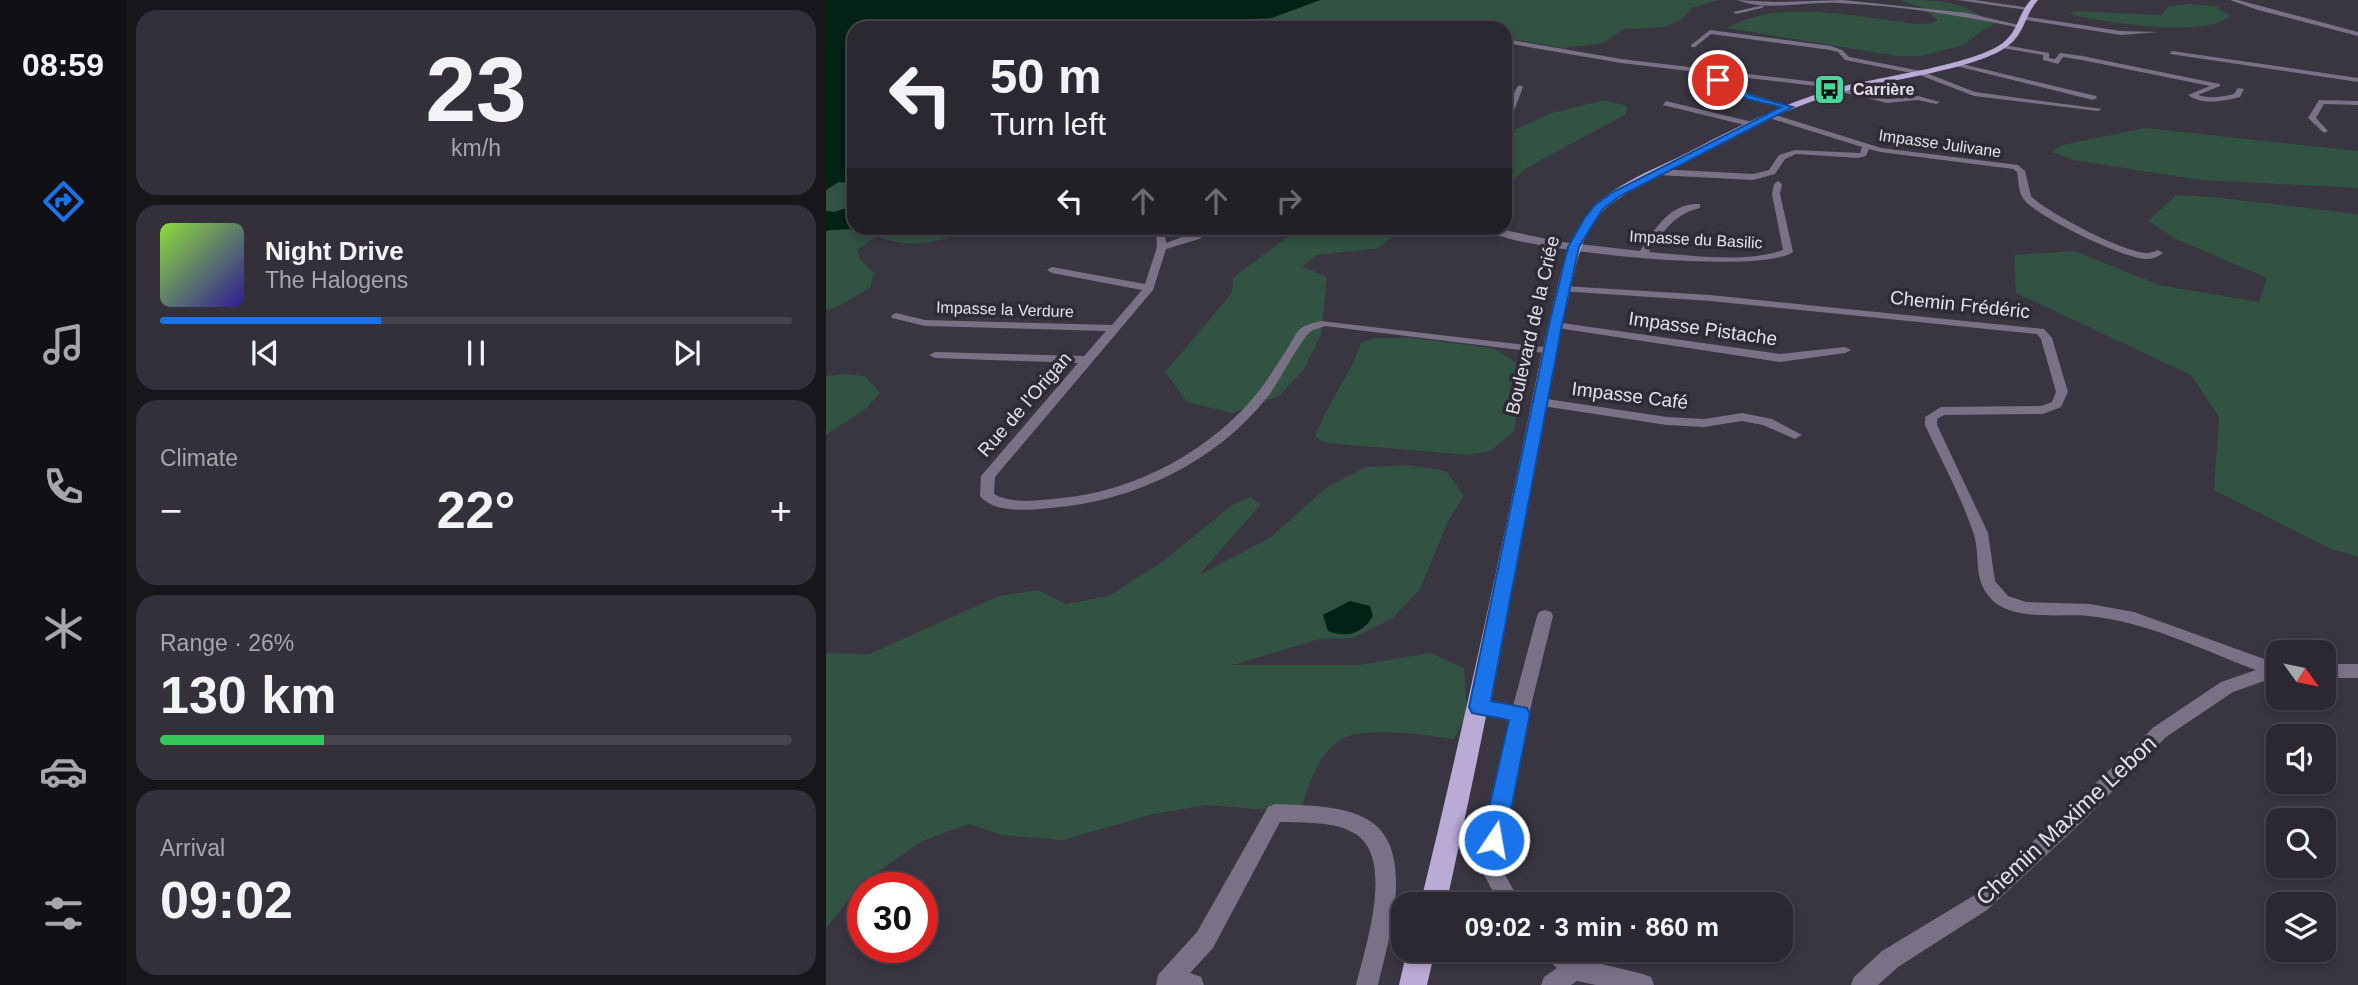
<!DOCTYPE html>
<html lang="en">
<head>
<meta charset="utf-8">
<style>
	:root { --surface:#2b2831; --page:#333039; --text:#f1f3f6; --muted:#a6a6ab; --line:#47444d; --accent:#1a73e8 }
	body { margin:0; font-family:Helvetica,sans-serif; background:var(--page); color:var(--text); height:100vh; display:flex; flex-direction:column; font-size:26px; white-space:nowrap }
	* { box-sizing:border-box; margin:0 }
	p { font-size:23px; color:var(--muted) }
	.icon { flex:none; width:38px; height:38px; fill:none; stroke:currentColor; stroke-width:2; stroke-linecap:round; stroke-linejoin:round }
	.map { position:relative; flex:1; overflow:hidden }
	.sheet { display:flex; flex-direction:column; gap:10px; padding:10px; background:#18161b; width:700px }
	.sheet>* { flex:none }
	.hud { position:absolute; left:21px; top:21px; width:665px; height:214px; border-radius:21px; box-shadow:0 4px 10px #0003,0 0 0 2px var(--line); background:#2b2831; color:var(--text); overflow:hidden }
	.needle { width:46px; rotate:123deg }
	.fabs { position:absolute; left:1440px; top:640px; display:grid; gap:14px }
	.fabs a { display:grid; place-items:center; width:70px; height:70px; border-radius:14px; background:var(--surface); box-shadow:0 4px 10px #0003,0 0 0 2px var(--line); font-size:35px }
	.speed { position:absolute; left:21px; top:872px; display:flex; gap:14px; font-size:35px; font-weight:700; text-align:center }
	.speed>* { display:grid; place-content:center; width:91px; height:91px; border-radius:50%; background:var(--surface); box-shadow:0 4px 10px #0003,0 0 0 2px var(--line); line-height:1 }
	.speed .limit { border:10px solid #d22; background:#fff; color:#111 }
	.pin { position:absolute; display:grid; place-items:center; width:60px; height:60px; color:#fff; margin:-30px; border:4px solid #fff; border-radius:50%; box-shadow:0 2px 7px #0007 }
	.me { position:absolute; width:77px; margin:-38px; rotate:12deg; stroke-linejoin:round; filter:drop-shadow(0 0 5px #0008) }
	.turn { display:flex; align-items:center; gap:24px; height:147px; padding:0 28px; font-size:32px }
	.turn .icon { width:91px; height:91px; stroke-width:2.5 }
	.turn b { display:block; font-size:49px; line-height:60px }
	.lanes { display:flex; align-items:center; height:66px; padding:0 28px; background:#0003; justify-content:center; gap:35px; direction:ltr }
	.lanes .off { opacity:.35 }
	.big { font-size:52px; font-weight:700; line-height:1.1 }
	.sheet .tile { flex:1; display:flex; flex-direction:column; justify-content:center; gap:10px; min-width:0; padding:0 24px; border-radius:21px; background:var(--page) }
	.sheet .dial { align-items:center; gap:0 }
	.dial b { font-size:91px; line-height:1 }
	.song { display:flex; align-items:center; gap:21px }
	.cover { width:84px; height:84px; border-radius:10px; background:linear-gradient(135deg,hsl(90 70% 55%),hsl(250 70% 35%)) }
	.played { height:7px; border-radius:4px; background:linear-gradient(90deg,var(--accent) 35%,var(--line) 35%) }
	.keys { display:flex; justify-content:space-around; direction:ltr }
	.heat { display:flex; justify-content:space-between; align-items:center; font-size:38px; direction:ltr }
	.charge { height:10px; border-radius:5px; background:linear-gradient(90deg,#34c759 26%,var(--line) 0) }
	.trip { position:absolute; left:565px; top:892px; width:402px; height:70px; border-radius:21px; background:var(--surface); box-shadow:0 4px 10px #0003,0 0 0 2px var(--line); font-weight:700; line-height:70px; text-align:center }
	main { display:flex; flex:1; min-height:0 }
	.tab-bar { display:flex; flex-direction:column; width:126px; justify-content:space-around; align-items:center; background:#111014; color:var(--muted) }
	.tab-bar .icon { width:49px; height:49px }
	.tab-bar .on { color:var(--accent) }
	.tab-bar b { font-size:32px; color:var(--text) }
	.map>svg:first-child { display:block }
	.green { fill:#325242; fill-rule:evenodd }
	.water { fill:#022215 }
	.lines { fill:none; stroke-linecap:round; stroke-linejoin:round }
	.minor { fill:#797287; fill-rule:evenodd }
	.tertiary { fill:#797287; fill-rule:evenodd }
	.primary { fill:#baaad6; fill-rule:evenodd }
	.route { fill:#1a73e8; stroke:#114b97; stroke-width:2 }
	.labels { text-anchor:middle; stroke-width:7; stroke-linejoin:round; paint-order:stroke }
	.far-poi-label { font-size:16px; font-weight:bold; fill:#e3e0e7; stroke:#2f2b36; text-anchor:start }
	.far-street-label { font-size:16px; fill:#e3e0e7; stroke:#2f2b36 }
	.street-label { font-size:19px; fill:#e3e0e7; stroke:#2f2b36 }
	.near-street-label { font-size:23px; fill:#e3e0e7; stroke:#2f2b36 }
</style>
</head>
<body>
<main>
<nav class="tab-bar">
<b>08:59</b>
<svg class="icon on" aria-label="directions" viewBox="0 0 24 24"><path d="M12 3l9 9-9 9-9-9zM9 14v-3h6M13 9l2 2-2 2"/></svg>
<svg class="icon" aria-label="music" viewBox="0 0 24 24"><path d="M9 18V5l10-2v13"/><circle cx="6" cy="18" r="3"/><circle cx="16" cy="16" r="3"/></svg>
<svg class="icon" aria-label="phone" viewBox="0 0 24 24"><path d="M5 4h4l2 5-3 2q2 4 5 5l2-3 5 2v4C11 20 4 13 5 4z"/></svg>
<svg class="icon" aria-label="climate" viewBox="0 0 24 24"><path d="M12 3v18M4 7l16 10M4 17L20 7"/></svg>
<svg class="icon" aria-label="car" viewBox="0 0 24 24"><path d="M5 17H2v-5l4-1 3-4h7l3 4 3 1v5h-3M9 17h6M6 11h13"/><circle cx="7" cy="17" r="2"/><circle cx="17" cy="17" r="2"/></svg>
<svg class="icon" aria-label="filters" viewBox="0 0 24 24"><path d="M4 7h16M4 17h16"/><circle cx="9" cy="7" r="2"/><circle cx="15" cy="17" r="2"/></svg>
</nav>
<section class="sheet">
<div class="tile dial"><b>23</b><p>km/h</p></div>
<div class="tile">
<div class="song"><i class="cover"></i><div><b>Night Drive</b><p>The Halogens</p></div></div>
<div class="played"></div>
<div class="keys"><svg class="icon" aria-label="previous" viewBox="0 0 24 24"><path d="M18 5L8 12l10 7zM5 5v14"/></svg><svg class="icon" aria-label="pause" viewBox="0 0 24 24"><path d="M8 5v14M16 5v14"/></svg><svg class="icon" aria-label="next" viewBox="0 0 24 24"><path d="M6 5l10 7-10 7zM19 5v14"/></svg></div>
</div>
<div class="tile"><p>Climate</p>
<div class="heat"><a>−</a><b class="big">22°</b><a>+</a></div>
</div>
<div class="tile"><p>Range · 26%</p><b class="big">130 km</b><div class="charge"></div></div>
<div class="tile"><p>Arrival</p><b class="big">09:02</b></div>
</section>
<div class="map">
<svg width="1532" height="985" viewBox="0 0 1532 985">
	<rect width="100%" height="100%" fill="#393541"/>
	<g class="green">
		<polygon points="494,0 893,0 866,8 856,19 840,27 798,29 777,43 738,48 679,38 679,28 417,26"/>
		<path d="M1074 0C1117 0 1132 0 1169 24L1157 30 1138 45 1095 56H1071L901 28C948 0 1017 15 1070 21 1083 23 1101 27 1112 20L1096 8Z"/>
		<path d="M1365 4 1389 6 1404 16C1380 39 1275 22 1243 14L1250 11 1335 15 1343 6Z"/>
		<polygon points="778,100 801,106 800,114 699,169 679,188 679,134 726,113"/>
		<polygon points="1319,128 1532,151 1532,188 1375,180 1247,160 1226,152 1236,145"/>
		<polygon points="13,182 28,183 28,206 8,212 0,211 0,190"/>
		<polygon points="1350,195 1388,197 1532,214 1532,557 1505,549 1388,490 1393,417 1365,375 1190,293 1188,255 1249,251 1333,285 1433,302 1441,278 1350,239 1322,221"/>
		<path d="M54 228H153C117 240 89 252 51 236L31 250 34 259 48 273 44 288 9 308 0 310V231C5 229 43 229 54 228Z"/>
		<polygon points="473,228 576,229 553,248 491,255 476,267 501,277 495,335 478,369 453,396 407,413 361,402 339,372 406,293 407,278"/>
		<path d="M550 338H586L666 348 693 364 689 430 664 451 642 455 502 443 489 438C500 404 524 377 535 343Z"/>
		<polygon points="17,374 39,376 54,393 41,408 0,435 0,376"/>
		<path d="M582 465 620 471 638 496 622 521 594 589 567 618 527 638 493 639 407 665H534L604 653 638 668 641 713 628 739C596 735 559 728 526 735 497 741 482 783 476 808L430 809 380 805 328 814 237 840 176 835 143 824 96 841 37 882 0 928V653L43 654 173 596 212 590 240 604 282 596 336 562 406 505 425 497 435 504 373 575 445 537 501 487 540 467ZM523 602 537 628 532 631 497 615Z"/>
	</g>
	<g class="water">
		<polygon points="0,0 494,0 446,18 425,19 429,24 418,28 28,28 28,183 12,182 0,190"/>
		<path d="M28 206V228H54C43 229 5 229 0 231V211L8 212Z"/>
		<path d="M524 601 544 606 547 616C536 634 521 638 502 631L497 615Z"/>
	</g>
	<g class="lines">
		<g class="minor">
			<path d="M911 0 948 2 1017 0 1141 13 1197 26 1194 28C1135 15 1073 6 1013 3 980 1 942 12 911 0Z"/>
			<polygon points="1132,0 1149,0 1204,8 1201,10"/>
			<polygon points="938,5 936,8 910,14 907,12"/>
			<polygon points="1196,16 1295,31 1333,32 1295,35 1194,19"/>
			<polygon points="884,30 1005,46 1016,50 1023,57 1095,71 1149,92 1276,109 1272,111 1148,96 1091,74 1019,60 1012,52 1004,50 885,34 869,47 865,47 865,45"/>
			<polygon points="679,39 795,59 990,82 1061,99 1092,96 1114,102 1110,104 1092,100 1061,103 990,86 795,63 679,43"/>
			<path d="M1178 45 1223 53V58L1229 59 1234 53 1256 56 1394 84V86L1372 95C1384 99 1396 97 1408 94L1412 88 1418 89 1414 97C1396 101 1378 106 1362 95L1384 86 1256 60 1237 57 1232 64 1217 60V55L1176 48Z"/>
			<polygon points="1346,51 1532,78 1532,82 1344,54"/>
			<polygon points="1128,62 1270,96 1271,98 1267,100 1126,65"/>
			<polygon points="882,77 900,81 927,95 967,107 963,109 921,99 896,84 880,80"/>
			<polygon points="694,85 697,87 688,111 679,118 679,112 691,87"/>
			<polygon points="1493,100 1532,101 1532,105 1498,104 1490,118 1502,131 1498,133 1482,118"/>
			<polygon points="840,101 926,122 927,124 923,126 837,105"/>
			<path d="M943 113 1055 148 1192 165 1199 171 1205 196C1220 212 1300 254 1322 253 1323 253 1330 251 1332 250L1337 253C1333 256 1328 259 1322 259 1299 260 1217 219 1200 202 1192 194 1193 183 1191 172L1187 169 1054 152 1043 149 1040 156 1032 158 970 154 959 159 949 174 927 180 832 175 828 172 832 169 927 174 943 170 953 155 969 150 1034 153 1036 147 940 117 939 115Z"/>
			<path d="M952 181 956 184 954 194 967 252C934 276 689 251 653 228H668L736 242 814 251C829 229 844 202 874 204V208C848 214 838 231 823 252 865 255 916 264 957 250L946 194 948 184Z"/>
			<path d="M330 228H338L340 243C355 238 376 227 390 228L373 239 340 249 327 290 169 477 168 494C187 505 215 500 236 498 311 491 387 449 433 391 444 377 453 361 463 346 466 341 470 333 474 329 479 325 488 323 494 321L726 348 732 351 726 354 499 326C495 328 488 329 484 332 476 338 452 383 443 395 391 462 309 501 225 508 204 510 169 514 154 496L155 476 252 363 109 358 103 355 109 352 258 356 280 331 99 326 66 318 65 316 70 313 99 320 286 325 316 290 226 273 221 270 226 267 319 284 331 247Z"/>
			<path d="M738 286 884 295 1218 329 1226 338 1242 392 1235 407 1217 414 1118 415 1111 419V425L1162 533 1169 581 1182 596 1200 602 1264 604 1308 612 1452 664V676L1407 692 1340 737 1257 821 1161 910 1072 967 1052 985H1025L1028 977 1056 951 1147 896 1243 809 1328 727 1395 682 1430 670C1376 650 1320 621 1262 616 1232 613 1181 623 1161 594 1147 574 1155 554 1147 532 1135 496 1115 460 1099 425V417L1115 407 1215 406 1226 402 1230 392 1215 339 1211 334 884 301 734 291 733 289Z"/>
			<polygon points="729,322 954,354 1019,347 1025,350 1019,353 954,362 725,327 723,325"/>
			<polygon points="714,398 841,417 878,419 916,413 946,419 976,435 969,439 937,425 916,421 878,427 841,425 710,405 708,402"/>
			<polygon points="719,610 725,612 727,616 703,714 673,864 696,905 674,905 653,865 684,720 647,712 644,707 647,702 653,700 687,706 711,616 713,612"/>
			<rect x="1498" y="664" width="34" height="14"/>
			<path d="M449 804C480 806 517 804 544 821 591 851 562 942 552 985H530C539 948 570 857 528 833 507 821 478 823 454 822L387 948 364 973 375 977 378 985H330L332 975 371 932 442 807Z"/>
			<polygon points="716,950 744,950 755,959 817,974 825,977 828,985 770,985 751,981 745,985 715,985 718,977 731,968 719,958"/>
		</g>
		<polygon class="tertiary" points="1404,0 1412,0 1532,32 1532,36 1432,10"/>
		<g class="primary">
			<path d="M1205 0H1212C1200 13 1198 34 1183 45 1154 69 1060 80 1020 91 981 101 943 118 907 136 874 153 786 194 768 221 753 244 749 270 743 296 731 345 723 395 713 445 684 599 654 752 620 905H594C631 754 664 603 696 450 706 401 716 350 728 301 735 273 740 245 757 221 779 186 828 170 863 152 912 126 962 101 1015 87 1052 77 1154 64 1179 41 1192 30 1193 12 1205 0Z"/>
			<polygon points="581,950 609,950 601,985 573,985"/>
		</g>
	</g>
	<polygon class="route" points="889,79 895,79 927,96 967,107 794,196 776,210 753,247 736,325 665,701 701,708 704,714 679,840 676,848 668,851 660,848 656,840 683,720 646,713 643,707 723,325 742,247 758,219 769,205 787,192 955,107 921,99 889,82"/>
	<defs>
		<symbol id="bus-square" viewBox="-11 -11 22 22"><rect x="-9" y="-9" width="18" height="18" rx="4" fill="#4bd49b" stroke="#2f2b36"/><path d="M-5-6H5V4H4V6H2V4H-2V6H-4V4H-5ZM-3.5-4V0h7V-4ZM-3.5 1.2v1.5H-2V1.2ZM2 1.2v1.5H3.5V1.2Z" fill="#111"/></symbol>
	</defs>
	<g fill-rule="evenodd">
		<use href="#bus-square" x="986" y="72" width="35" height="35"/>
	</g>
	<g class="labels">
		<g class="far-poi-label">
			<text x="1027" y="95">Carrière</text>
		</g>
		<g class="far-street-label">
			<text transform="translate(1114 143) rotate(8)" y="6">Impasse Julivane</text>
			<text transform="translate(870 239) rotate(3)" y="6">Impasse du Basilic</text>
			<text transform="translate(179 309) rotate(2)" y="6">Impasse la Verdure</text>
		</g>
		<g class="street-label">
			<text transform="translate(1134 304) rotate(6)" y="7">Chemin Frédéric</text>
			<text transform="translate(706 325) rotate(-77)" y="7">Boulevard de la Criée</text>
			<text transform="translate(877 328) rotate(8)" y="7">Impasse Pistache</text>
			<text transform="translate(804 395) rotate(7)" y="7">Impasse Café</text>
			<text transform="translate(198 404) rotate(-49)" y="7">Rue de l'Origan</text>
		</g>
		<g class="near-street-label">
			<text transform="translate(1240 820) rotate(-43)" y="8">Chemin Maxime Lebon</text>
		</g>
	</g>
</svg>
<div class="fabs">
<a><svg class="needle" viewBox="-14 -14 28 28"><path d="M0-13l5 13h-10z" fill="#e53935"/><path d="M0 13l5-13h-10z" fill="#a6a6ab"/></svg></a>
<a><svg class="icon" aria-label="sound" viewBox="0 0 24 24"><path d="M4 9h4l5-4v14l-5-4H4zM17 9q2 3 0 6"/></svg></a>
<a><svg class="icon" aria-label="search" viewBox="0 0 24 24"><circle cx="10" cy="10" r="6"/><path d="M15 15l6 6"/></svg></a>
<a><svg class="icon" aria-label="layers" viewBox="0 0 24 24"><path d="M12 4l9 5-9 5-9-5zM3 14l9 5 9-5"/></svg></a>
</div>
<div class="speed"><div class="limit">30</div></div>
<div class="pin" style="left:892px;top:80px;background:#d93025"><svg class="icon" aria-label="arrive" viewBox="0 0 24 24"><path d="M6 21V4h12l-3 4 3 4H6"/></svg></div>
<svg class="me" style="left:668px;top:840px" viewBox="-20 -20 40 40"><circle r="17" fill="#1a73e8" stroke="#fff" stroke-width="3"/><path d="M0-11L8 9 0 5-8 9z" fill="#fff"/></svg>
<div class="trip">09:02 · 3 min · 860 m</div>
<div class="hud">
<div class="turn"><svg class="icon" aria-label="left" viewBox="0 0 24 24"><path d="M17 20v-9H6M10 6l-5 5 5 5"/></svg><div><b>50 m</b>Turn left</div></div>
<div class="lanes"><svg class="icon" aria-label="left" viewBox="0 0 24 24"><path d="M17 20v-9H6M10 6l-5 5 5 5"/></svg><svg class="icon off" aria-label="ahead" viewBox="0 0 24 24"><path d="M12 20V5M6 11l6-6 6 6"/></svg><svg class="icon off" aria-label="ahead" viewBox="0 0 24 24"><path d="M12 20V5M6 11l6-6 6 6"/></svg><svg class="icon off" aria-label="right" viewBox="0 0 24 24"><path d="M7 20v-9h11M14 6l5 5-5 5"/></svg></div>
</div>
</div>
</main>
</body>
</html>
